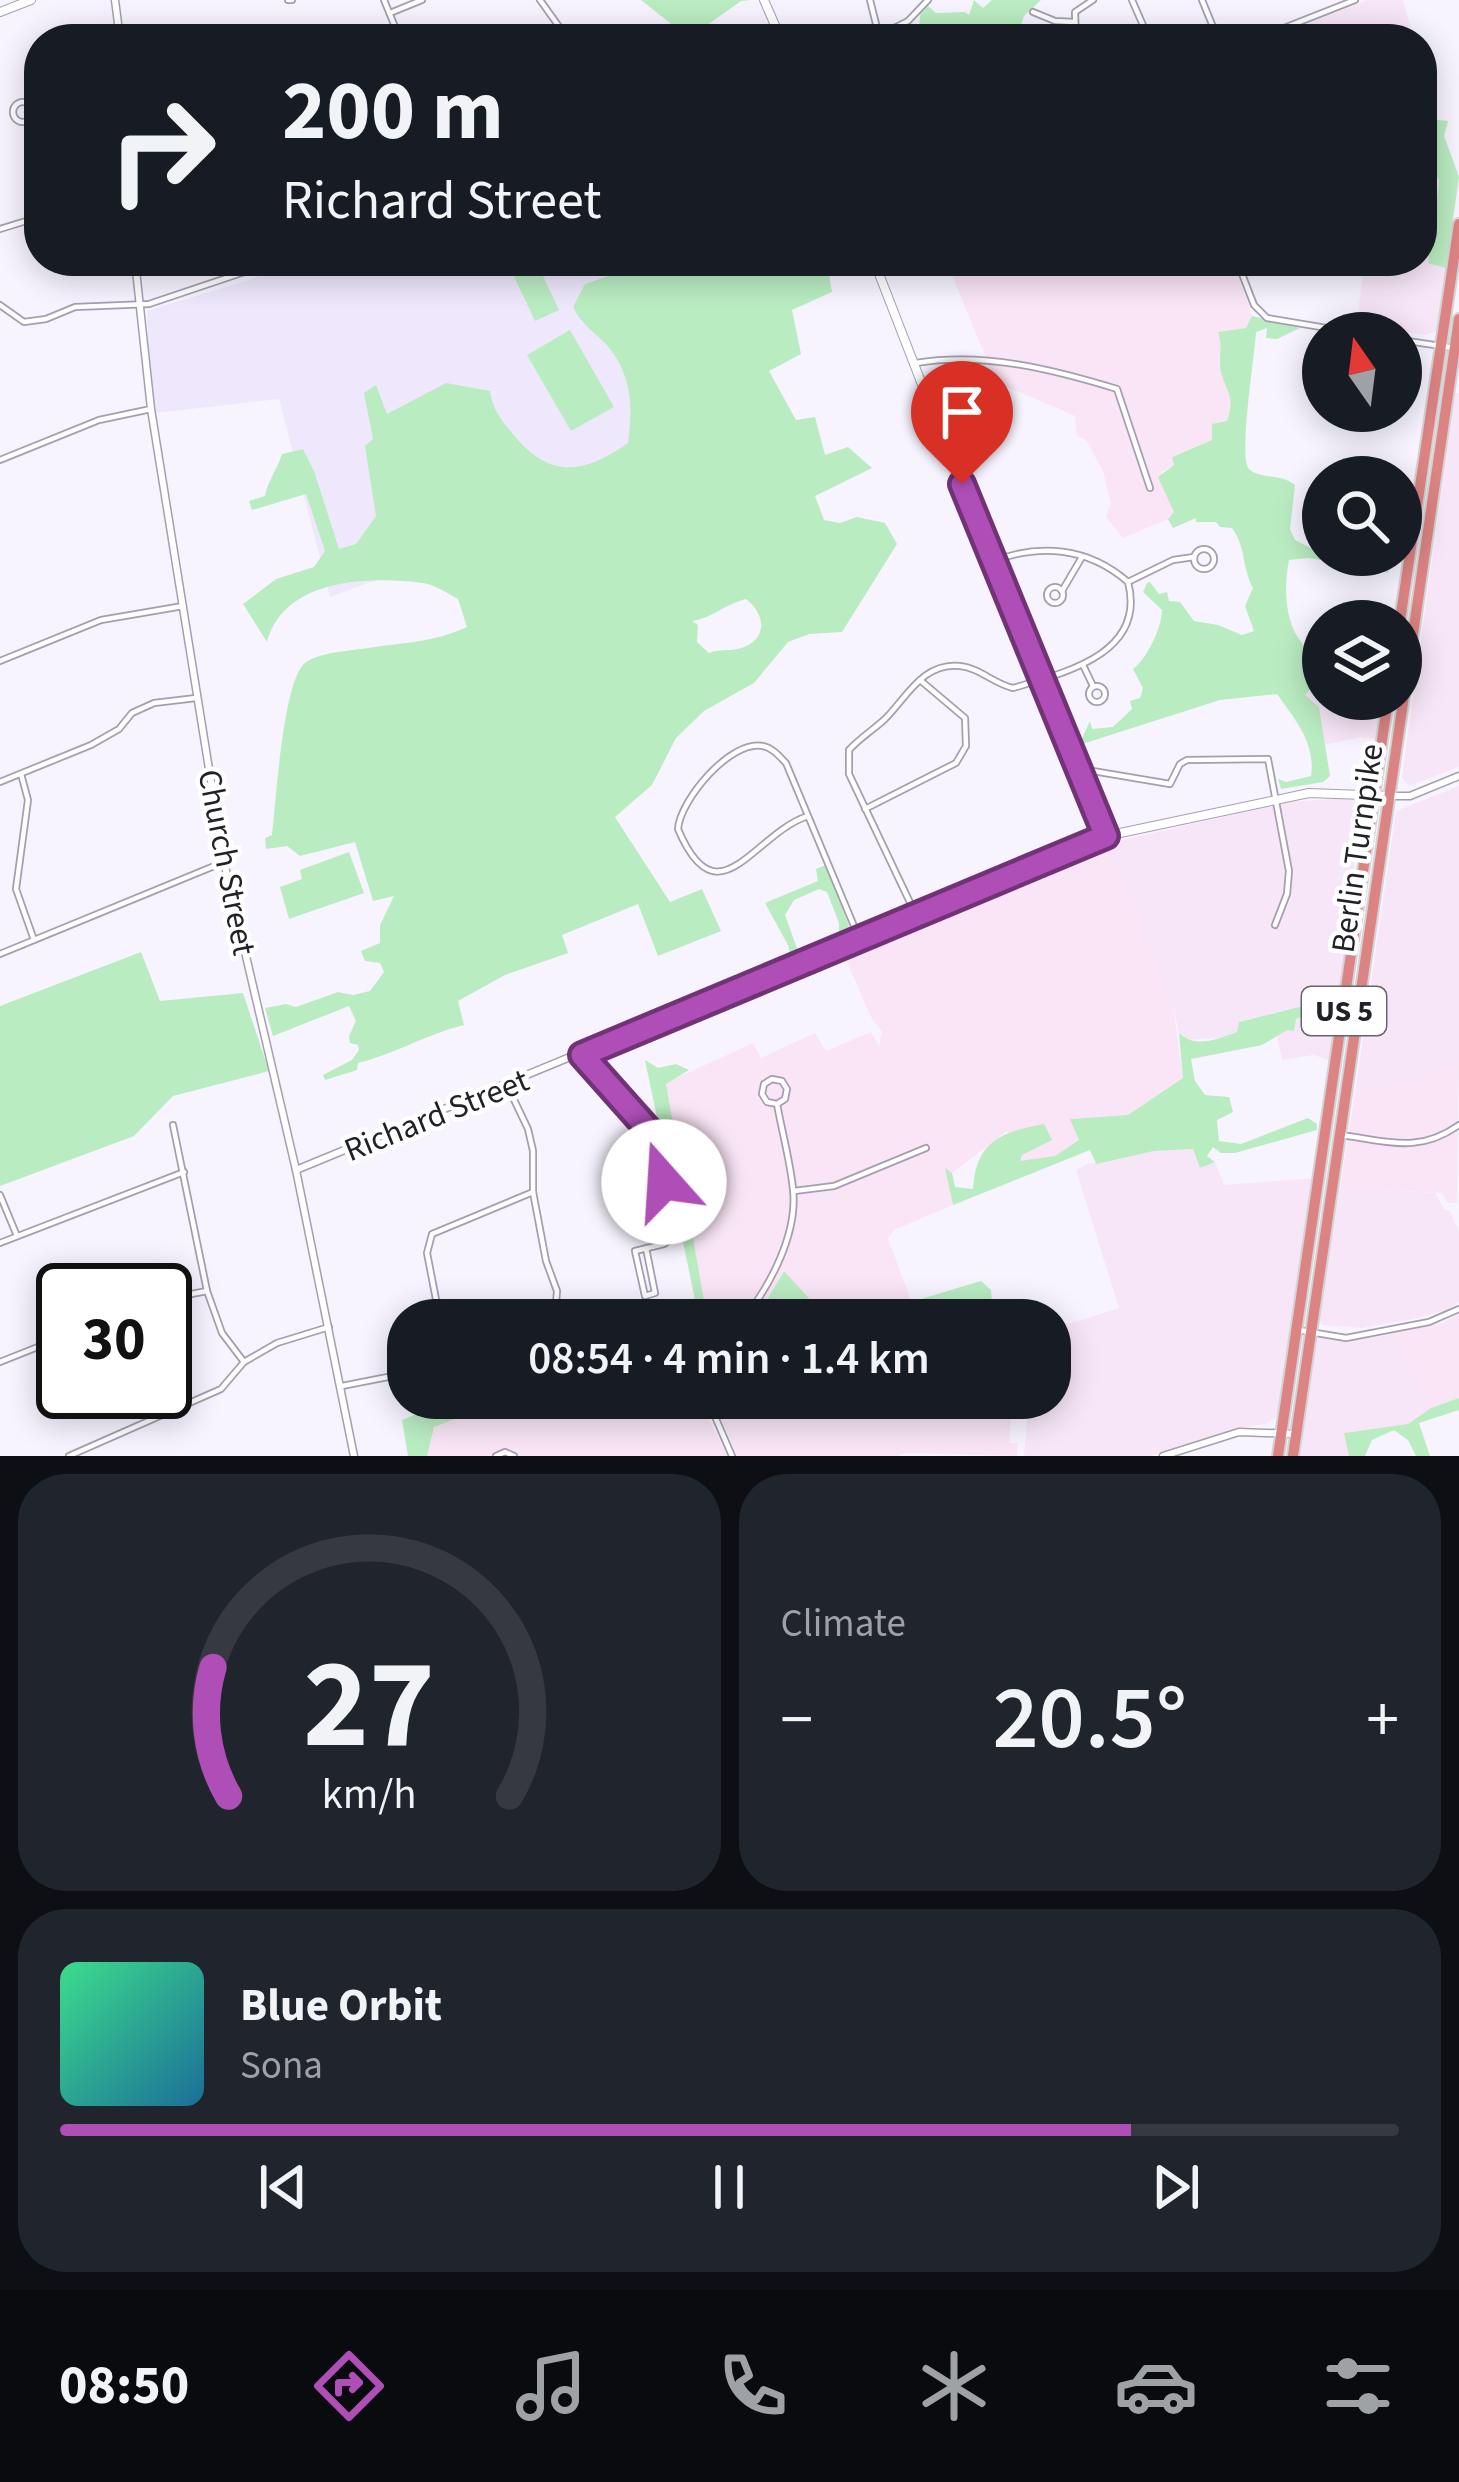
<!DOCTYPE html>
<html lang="en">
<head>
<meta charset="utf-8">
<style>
	:root { --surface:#171b24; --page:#20242c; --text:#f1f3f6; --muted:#9ea1a6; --line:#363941; --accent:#ae4eb6 }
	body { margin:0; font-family:"Source Sans 3",sans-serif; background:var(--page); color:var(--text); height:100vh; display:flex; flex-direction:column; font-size:45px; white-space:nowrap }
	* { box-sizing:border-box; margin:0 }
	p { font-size:39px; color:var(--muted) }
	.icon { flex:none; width:66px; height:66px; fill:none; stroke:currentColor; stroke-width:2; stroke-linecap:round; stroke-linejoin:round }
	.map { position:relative; height:1456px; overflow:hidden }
	.panel { display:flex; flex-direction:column; gap:18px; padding:18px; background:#0d0f14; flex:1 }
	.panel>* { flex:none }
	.guide { position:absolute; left:24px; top:24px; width:1413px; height:252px; border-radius:48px; box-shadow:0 6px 30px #0003; background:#171b24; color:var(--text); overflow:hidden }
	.needle { width:78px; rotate:346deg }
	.buttons { position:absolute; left:1302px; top:312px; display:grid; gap:24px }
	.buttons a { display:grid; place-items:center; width:120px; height:120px; border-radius:50%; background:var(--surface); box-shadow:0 6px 30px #0003; font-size:60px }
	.speed { position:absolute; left:36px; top:1263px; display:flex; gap:24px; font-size:60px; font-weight:700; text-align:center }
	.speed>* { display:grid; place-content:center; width:156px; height:156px; border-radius:50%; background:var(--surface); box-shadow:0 6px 30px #0003; line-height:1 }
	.speed .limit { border:6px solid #111; border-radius:18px; background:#fff; color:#111 }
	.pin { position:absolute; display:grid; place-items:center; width:102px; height:102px; color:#fff; margin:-123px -51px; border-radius:50% 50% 50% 0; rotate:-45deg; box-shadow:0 0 12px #0007 }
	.pin .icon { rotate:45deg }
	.me { position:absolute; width:132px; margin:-66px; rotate:341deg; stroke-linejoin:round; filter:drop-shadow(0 0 9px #0008) }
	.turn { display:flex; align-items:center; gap:42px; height:252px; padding:0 60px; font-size:54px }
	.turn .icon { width:156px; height:156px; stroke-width:2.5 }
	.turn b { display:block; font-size:84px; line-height:102px }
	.big { font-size:90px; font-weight:600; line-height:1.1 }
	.panel .card { flex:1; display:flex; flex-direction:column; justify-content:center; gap:18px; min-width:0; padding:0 42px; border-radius:48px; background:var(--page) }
	.panel .dial { align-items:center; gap:0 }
	.dial svg { height:312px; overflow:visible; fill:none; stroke:var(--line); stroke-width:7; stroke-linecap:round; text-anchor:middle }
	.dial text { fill:var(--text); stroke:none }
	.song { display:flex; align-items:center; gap:36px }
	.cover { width:144px; height:144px; border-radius:18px; background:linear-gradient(135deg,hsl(150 70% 55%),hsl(200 70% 35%)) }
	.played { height:12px; border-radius:6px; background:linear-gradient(90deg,var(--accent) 80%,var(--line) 80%) }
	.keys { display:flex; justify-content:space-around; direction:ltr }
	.heat { display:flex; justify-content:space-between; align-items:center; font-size:66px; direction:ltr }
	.panel .tiles { flex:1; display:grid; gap:18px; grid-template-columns:1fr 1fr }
	.card:last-child { grid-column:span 2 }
	.trip { position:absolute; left:387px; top:1299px; width:684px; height:120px; border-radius:48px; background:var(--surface); box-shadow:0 6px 30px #0003; font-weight:600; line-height:120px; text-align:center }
	.dock { display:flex; height:192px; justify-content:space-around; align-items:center; background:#090b0e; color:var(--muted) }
	.dock .icon { width:84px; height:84px }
	.dock .selected { color:var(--accent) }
	.dock b { font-size:54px; color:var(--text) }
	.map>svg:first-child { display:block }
	.commercial { fill:#f7e6f7 }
	.industrial { fill:#f9e5f5 }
	.built { fill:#efe8fd }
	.green { fill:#baecc2; fill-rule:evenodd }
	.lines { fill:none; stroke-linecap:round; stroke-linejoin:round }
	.minor-casing { stroke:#a49fb0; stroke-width:8 }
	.tertiary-casing { stroke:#a49fb0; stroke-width:9 }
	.secondary-casing { stroke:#a49fb0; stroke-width:10 }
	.trunk-casing { stroke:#d3d3d4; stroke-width:14 }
	.minor { stroke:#fff; stroke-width:4.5 }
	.tertiary { stroke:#fff; stroke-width:6 }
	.secondary { stroke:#fff; stroke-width:8 }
	.trunk { stroke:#dc8383; stroke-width:10 }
	.route-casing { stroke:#713376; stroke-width:30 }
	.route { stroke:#ae4eb6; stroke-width:21 }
	.labels { text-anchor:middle; stroke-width:9; stroke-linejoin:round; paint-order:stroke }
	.shield { fill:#fff; stroke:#656468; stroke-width:3 }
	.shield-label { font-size:30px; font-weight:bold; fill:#232128 }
	.street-label { font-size:33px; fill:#232128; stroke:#fff }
</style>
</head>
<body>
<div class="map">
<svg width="1459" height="1456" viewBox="0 0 1459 1456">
	<rect width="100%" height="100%" fill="#f7f4ff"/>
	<g class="commercial">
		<polygon points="1368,0 1403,0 1414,39 1268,39"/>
		<polygon points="1422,171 1434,173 1439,181 1428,262 1446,268 1439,330 1426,335 1357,325 1364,261 1422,261"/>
		<polygon points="1455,393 1459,393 1459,767 1409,786 1402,777"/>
		<polygon points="1323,681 1323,699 1383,699 1376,739 1361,737 1314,747 1304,696 1308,688"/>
		<polygon points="1459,786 1459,1063 1387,1087 1356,1086 1396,811"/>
		<polygon points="1348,798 1361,804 1333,1061 1313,1055 1282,1060 1277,1036 1296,1019 1327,1008 1326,1000 1241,1021 1237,1032 1219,1038 1187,1040 1179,1033 1173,1006 1109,843 1289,802"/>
		<polygon points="1193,1149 1200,1168 1215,1162 1224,1185 1315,1178 1279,1415 1266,1424 1238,1428 1151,1456 1024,1456 1029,1398 1050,1398 1050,1330 1119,1308 1076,1170 1087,1164 1154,1151"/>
		<polygon points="1340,1188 1435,1193 1444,1209 1450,1211 1459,1232 1459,1302 1447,1310 1413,1319 1362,1328 1322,1325 1318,1318"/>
		<polygon points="1393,1334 1431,1408 1408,1424 1345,1433 1349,1456 1300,1456 1317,1338 1346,1342"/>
	</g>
	<g class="industrial">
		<polygon points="946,261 1233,261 1252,316 1247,328 1219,332 1224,351 1220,363 1234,403 1227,422 1212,440 1172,456 1174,465 1161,472 1174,512 1168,519 1123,538 1106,517 1111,504 1103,471 1086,440 1077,436 1075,416 996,382"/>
		<polygon points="1098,847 1112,848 1173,1006 1183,1078 1128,1115 1071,1119 1079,1140 1055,1156 1019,1162 1022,1155 1007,1131 952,1173 946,1170 953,1205 894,1230 888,1239 916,1313 902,1320 838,1317 800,1293 784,1271 755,1320 697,1320 666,1083 753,1043 761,1058 815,1033 826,1051 871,1032 879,1046 882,1032 871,1017 843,953 972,896"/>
		<polygon points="1459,1063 1457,1203 1447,1202 1442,1193 1340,1188 1356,1086 1387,1087"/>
		<polygon points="1459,1313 1459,1398 1431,1408 1393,1334 1443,1323"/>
		<polygon points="508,1398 703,1398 708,1419 728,1456 427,1456 433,1427"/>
		<polygon points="713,1398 1012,1398 1009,1443 1018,1443 1017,1456 907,1453 895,1456 737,1456"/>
	</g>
	<polygon class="built" points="295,261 676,261 702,444 450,553 330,597 279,399 156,413 149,362 147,311 249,280"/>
	<g class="green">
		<polygon points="641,0 751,0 741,1 689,38"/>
		<polygon points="974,0 983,8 992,0 1041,0 1024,16 1021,25 1026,36 1035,39 883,39 911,26 919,28 920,15 928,6 936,13 965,12 969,15"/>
		<polygon points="1422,118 1448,121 1444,136 1459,177 1446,268 1428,263 1439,181 1434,173 1422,171"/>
		<polygon points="525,261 536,261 559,310 535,321 510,268"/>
		<path d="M624 261H808L813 273 828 269 832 292 792 310 801 354 769 371 796 420 815 417 825 455 848 447 872 468 815 496 824 520 840 523 857 517 885 523 897 544 842 632 809 634 788 642 754 683 704 711 676 738 652 785 615 817 670 902 702 889 721 931 658 956 638 904 562 935 568 953 505 975 458 1001 464 1025C427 1034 395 1054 358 1063L357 1070 325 1080 323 1075 352 1060 359 1050 358 1045 350 1043 349 1036 356 1021 349 1006 273 1036 265 1008 286 1004 296 1007 338 992 353 995 370 991 384 972 380 963 365 961 361 951 380 943V925L394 896 373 901 355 842 300 856 287 846 266 849 265 838 272 835C276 802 283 680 305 663 319 652 350 651 368 648 405 642 432 643 467 627L458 599C447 593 435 585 423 583 367 576 284 579 267 642L243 604 276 579 314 567 325 551 306 494 252 510 249 501 265 496C268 480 277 470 282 454L303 449 314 471 339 549 356 544 376 516 365 446 373 439 364 393 376 385 387 414 446 383 490 391C493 410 500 418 512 433 549 479 582 475 628 443 633 406 632 373 605 343 592 330 582 325 573 307L585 284 626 270ZM746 599C767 615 768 642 738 649 728 651 719 649 709 653L697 642 698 625 692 621C713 618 725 604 746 599Z"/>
		<path d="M1252 316 1300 328 1277 339 1266 338 1267 328 1256 332C1255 354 1238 458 1249 469 1261 480 1282 473 1295 485L1290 529 1295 540 1315 550 1323 548V555H1362L1391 561 1388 573 1378 568 1308 558 1289 560C1283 590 1284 636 1315 654L1309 676 1317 682 1305 695 1319 707 1330 776 1323 782 1281 789 1278 779 1286 782 1311 776C1316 744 1295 719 1277 694L1220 700 1079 745 1090 721 1092 729 1113 727 1132 709 1130 701 1140 698 1143 688 1133 669C1147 659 1162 627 1162 610L1143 592 1147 583 1150 582 1159 594 1167 592 1169 601 1180 602 1194 621 1218 625 1242 635 1254 631 1245 606 1253 588C1242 568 1246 547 1232 528L1220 527 1216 522H1196V518L1173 528 1168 519 1174 512 1158 477 1174 465 1172 457 1212 440V424L1227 421C1238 392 1220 387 1220 362 1220 349 1222 345 1218 332L1246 328Z"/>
		<polygon points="570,330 614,407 571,431 527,355"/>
		<polygon points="349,852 364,893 289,919 280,887 302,879 300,870"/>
		<polygon points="826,865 852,934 824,946 824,942 839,934 839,923 827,892 819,889 794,900 785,915 798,951 806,954 792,962 788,945 765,903 818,881 816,869"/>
		<polygon points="141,952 160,1001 243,993 269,1071 173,1096 134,1136 0,1186 0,1006"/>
		<path d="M1327 1000 1328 1008 1296 1019 1294 1031 1287 1030 1262 1045 1191 1059 1195 1081 1205 1095 1229 1097 1233 1112 1217 1120 1219 1141 1241 1144 1308 1118 1317 1124V1130L1235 1153H1221L1213 1147 1207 1156 1215 1162 1200 1168 1193 1149 1154 1151 1096 1164 1090 1150 953 1205 945 1168 952 1173 955 1187 973 1189C976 1140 1002 1132 1044 1124L1052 1140 1022 1155 1020 1161 1055 1156 1079 1140 1070 1119 1128 1115 1183 1078 1179 1033C1196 1049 1216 1039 1237 1032L1239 1022Z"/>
		<polygon points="645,1060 658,1068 676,1064 689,1070 666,1084 706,1312 697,1320 665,1320 697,1309"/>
		<polygon points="784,1271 815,1305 854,1320 755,1320"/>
		<polygon points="981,1281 991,1290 992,1302 971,1314 970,1320 902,1320 915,1313 911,1302"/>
		<polygon points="457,1398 508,1398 434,1427 427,1456 408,1456 402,1420"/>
		<polygon points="1459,1398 1459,1410 1419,1423 1430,1456 1416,1456 1408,1440 1394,1430 1372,1440 1365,1456 1349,1456 1344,1433 1408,1424 1431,1408"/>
	</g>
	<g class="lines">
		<defs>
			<g id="minor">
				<polyline points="288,0 292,0"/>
				<polyline points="384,0 400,39"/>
				<polyline points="540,0 568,39"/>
				<polyline points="870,0 879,36"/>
				<polyline points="1132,0 1149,39"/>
				<polyline points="1202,0 1218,39"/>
				<polyline points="1033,12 1055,21 1074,22"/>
				<polyline points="390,13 422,0"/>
				<polyline points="872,39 908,21 928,0"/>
				<polyline points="1076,39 1075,12 1093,0"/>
				<polyline points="1256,39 1355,0"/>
				<circle cx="23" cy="112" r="10"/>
				<polyline points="0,229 39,217"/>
				<polyline points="1237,261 1254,305 1267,318 1356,333"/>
				<polyline points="879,270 902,261"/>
				<polyline points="0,305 24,322 46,319 75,307 149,304 277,261"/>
				<polyline points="1401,340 1454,348"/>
				<path d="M916 363C984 352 1052 369 1117 389L1150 488"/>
				<polyline points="0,460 99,420 151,409"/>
				<circle cx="1204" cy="559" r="10"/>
				<polyline points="1128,582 1173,560 1194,557"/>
				<circle cx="1055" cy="595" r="8"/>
				<polyline points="1062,591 1082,557"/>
				<polyline points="0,661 101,620 183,606"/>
				<polyline points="1083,665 1093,686"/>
				<circle cx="1097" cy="694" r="8"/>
				<polyline points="1081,769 1170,784 1180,764 1187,760 1268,759 1289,871 1287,894 1275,925"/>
				<polyline points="21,774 28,800 16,889 34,940"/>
				<polyline points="0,782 91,745 119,729 132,713 154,703 196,698"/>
				<polyline points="865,809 956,763 966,746 965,718 920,680"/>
				<path d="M808 816C754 833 718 924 678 829 680 800 731 739 763 746 773 748 779 756 786 763L859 938"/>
				<path d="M915 913 849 774V750C860 738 873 730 885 719 907 697 923 662 960 666 980 668 994 684 1013 688 1064 673 1147 654 1128 582 1088 547 1039 543 991 562"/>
				<polyline points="0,954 224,862"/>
				<polyline points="582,1055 655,1137 674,1227 672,1238 664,1244 635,1251 645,1296 655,1293 646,1248"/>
				<polyline points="507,1085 528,1129 533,1151 533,1192 546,1261 557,1291 556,1303 547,1314 533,1320"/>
				<polyline points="173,1125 207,1291 222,1333 244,1362"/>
				<path d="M1341 1135C1388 1141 1418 1154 1459 1125"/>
				<polyline points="794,1191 834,1186 926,1148"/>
				<polyline points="0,1195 17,1236"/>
				<polyline points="0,1243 184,1172"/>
				<polyline points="165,1299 207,1291"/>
				<polyline points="440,1320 427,1253 432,1234 533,1192"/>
				<path d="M743 1320C770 1286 798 1234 793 1189 790 1160 782 1132 777 1104L785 1099 787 1089 782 1081 772 1079 764 1084 762 1094 767 1102 777 1104"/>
				<polyline points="1298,1330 1346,1338 1429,1322 1459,1309"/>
				<polyline points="0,1362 63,1337"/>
				<polyline points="342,1386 408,1373"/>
				<polyline points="707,1398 732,1456"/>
				<polyline points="69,1456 221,1389 244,1362 277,1343 329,1327"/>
				<polyline points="496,1456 505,1452 514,1456"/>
			</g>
			<g id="tertiary">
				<polyline points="115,0 120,39"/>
				<polyline points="135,261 151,409 224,862 296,1170 354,1456"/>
				<polyline points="1391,796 1410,796 1459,776"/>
				<polyline points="296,1170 1106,836"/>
				<polyline points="1163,1456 1239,1432 1296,1434"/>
			</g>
			<g id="secondary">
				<polyline points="764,0 781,39"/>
				<polyline points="0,12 31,0"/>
				<polyline points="874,261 991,562 1106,836 1309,793 1391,796"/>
			</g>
			<g id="trunk">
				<polyline points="1400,621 1459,224"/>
				<polyline points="1278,1456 1388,699"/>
				<polyline points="1293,1456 1459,319"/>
			</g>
		</defs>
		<use href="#minor" class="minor-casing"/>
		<use href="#tertiary" class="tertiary-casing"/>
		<use href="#secondary" class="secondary-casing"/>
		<use href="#trunk" class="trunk-casing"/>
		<use href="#minor" class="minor"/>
		<use href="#tertiary" class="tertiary"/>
		<use href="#secondary" class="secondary"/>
		<use href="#trunk" class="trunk"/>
	</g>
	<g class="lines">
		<defs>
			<polyline id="route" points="664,1182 655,1137 582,1055 1106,836 962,484"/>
		</defs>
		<use href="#route" class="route-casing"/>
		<use href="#route" class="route"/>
	</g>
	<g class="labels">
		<rect class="shield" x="1302" y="987" width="84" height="48" rx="9"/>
		<g class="shield-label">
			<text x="1344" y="1021">US 5</text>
		</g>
		<g class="street-label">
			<text transform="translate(1356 848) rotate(-82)" y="12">Berlin Turnpike</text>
			<text transform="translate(228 862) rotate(79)" y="12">Church Street</text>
			<text transform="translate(436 1114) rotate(-22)" y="12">Richard Street</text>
		</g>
	</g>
</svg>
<div class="buttons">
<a><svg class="needle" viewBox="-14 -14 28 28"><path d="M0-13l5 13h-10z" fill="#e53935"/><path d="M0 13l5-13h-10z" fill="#9ea1a6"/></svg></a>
<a><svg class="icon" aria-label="search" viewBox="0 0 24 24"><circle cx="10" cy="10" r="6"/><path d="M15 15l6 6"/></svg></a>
<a><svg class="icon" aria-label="layers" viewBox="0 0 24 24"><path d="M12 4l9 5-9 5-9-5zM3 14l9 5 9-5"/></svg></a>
</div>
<div class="speed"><div class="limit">30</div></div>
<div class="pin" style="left:962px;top:484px;background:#d93025"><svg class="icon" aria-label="arrive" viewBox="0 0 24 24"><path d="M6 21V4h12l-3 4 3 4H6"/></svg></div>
<svg class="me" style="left:664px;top:1182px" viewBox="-20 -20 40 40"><circle r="19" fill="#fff"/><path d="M0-13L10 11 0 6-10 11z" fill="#ae4eb6"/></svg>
<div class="trip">08:54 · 4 min · 1.4 km</div>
<div class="guide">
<div class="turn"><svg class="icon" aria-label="right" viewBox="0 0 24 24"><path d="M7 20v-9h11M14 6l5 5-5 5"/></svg><div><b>200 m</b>Richard Street</div></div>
</div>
</div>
<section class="panel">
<div class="tiles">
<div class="card dial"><svg viewBox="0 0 100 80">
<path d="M14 69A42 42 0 1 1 86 69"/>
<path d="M14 69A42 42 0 0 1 10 36" stroke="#ae4eb6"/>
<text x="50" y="56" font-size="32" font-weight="700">27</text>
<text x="50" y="72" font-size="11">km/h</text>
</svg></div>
<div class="card"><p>Climate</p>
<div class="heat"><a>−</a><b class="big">20.5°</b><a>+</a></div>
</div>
<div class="card">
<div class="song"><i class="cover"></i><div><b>Blue Orbit</b><p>Sona</p></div></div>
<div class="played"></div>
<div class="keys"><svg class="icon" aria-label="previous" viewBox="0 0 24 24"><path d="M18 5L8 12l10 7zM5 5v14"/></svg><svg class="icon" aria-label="pause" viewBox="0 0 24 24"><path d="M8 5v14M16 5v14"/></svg><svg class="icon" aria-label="next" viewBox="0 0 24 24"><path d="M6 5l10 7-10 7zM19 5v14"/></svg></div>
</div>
</div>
</section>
<nav class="dock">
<b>08:50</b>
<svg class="icon selected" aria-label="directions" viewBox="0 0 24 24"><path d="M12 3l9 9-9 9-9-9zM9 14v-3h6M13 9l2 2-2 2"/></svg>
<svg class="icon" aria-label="music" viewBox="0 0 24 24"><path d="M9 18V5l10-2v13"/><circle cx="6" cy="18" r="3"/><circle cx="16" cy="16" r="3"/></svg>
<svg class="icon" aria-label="phone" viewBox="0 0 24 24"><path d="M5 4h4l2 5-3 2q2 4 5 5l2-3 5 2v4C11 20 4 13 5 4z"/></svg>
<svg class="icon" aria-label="climate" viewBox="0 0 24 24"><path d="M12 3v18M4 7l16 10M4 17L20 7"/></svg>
<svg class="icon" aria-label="car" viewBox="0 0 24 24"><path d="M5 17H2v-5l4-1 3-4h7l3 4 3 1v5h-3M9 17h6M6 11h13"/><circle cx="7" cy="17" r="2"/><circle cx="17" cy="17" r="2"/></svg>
<svg class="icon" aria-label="filters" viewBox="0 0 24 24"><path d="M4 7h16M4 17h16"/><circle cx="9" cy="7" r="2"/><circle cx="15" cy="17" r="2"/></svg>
</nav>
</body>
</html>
